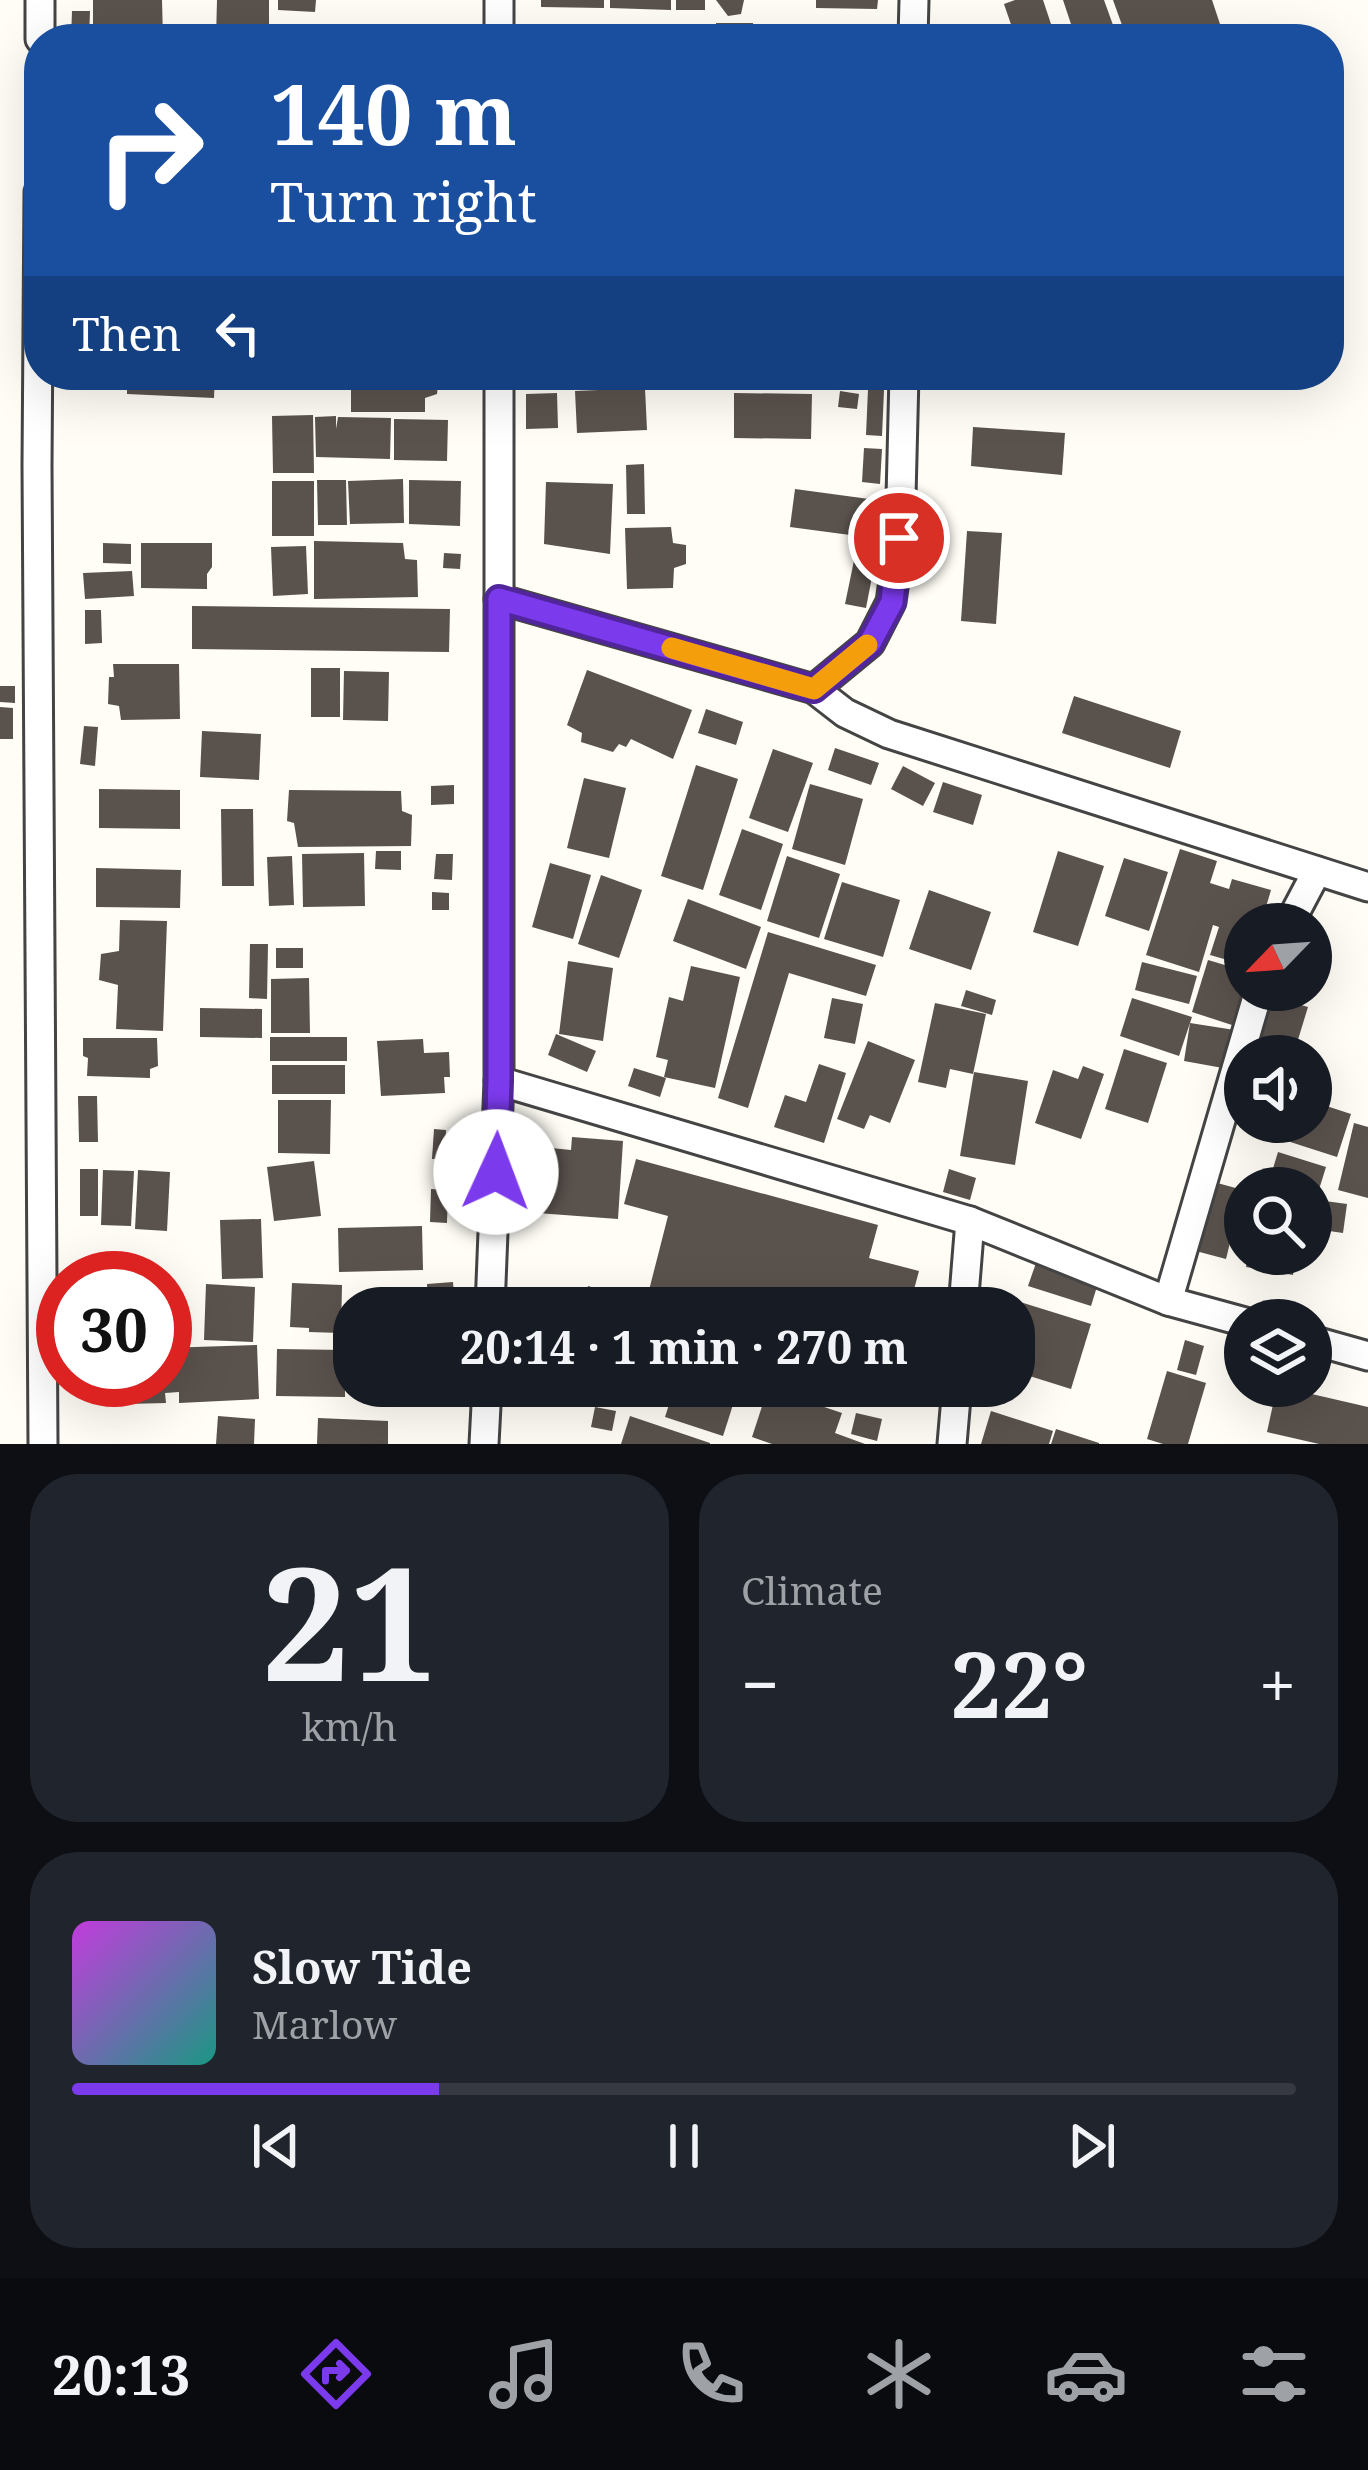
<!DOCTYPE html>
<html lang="en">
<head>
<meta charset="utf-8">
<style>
	:root { --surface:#171b24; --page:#20242c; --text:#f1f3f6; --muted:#9ea1a6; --line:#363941; --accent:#7c3aed }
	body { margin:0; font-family:"Noto Serif",serif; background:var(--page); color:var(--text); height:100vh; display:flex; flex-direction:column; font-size:45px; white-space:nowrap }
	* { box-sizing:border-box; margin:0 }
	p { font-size:39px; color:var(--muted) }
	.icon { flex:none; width:66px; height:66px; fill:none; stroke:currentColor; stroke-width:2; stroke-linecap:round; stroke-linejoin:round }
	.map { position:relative; height:1444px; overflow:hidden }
	.details { display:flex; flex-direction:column; gap:30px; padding:30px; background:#0d0f14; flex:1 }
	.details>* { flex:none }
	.hud { position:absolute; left:24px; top:24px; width:1320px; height:366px; border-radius:48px; box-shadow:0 12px 48px #0002; background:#1a4fa0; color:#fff; overflow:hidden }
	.needle { width:78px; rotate:245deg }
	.controls { position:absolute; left:1224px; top:903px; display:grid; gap:24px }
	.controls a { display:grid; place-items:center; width:108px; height:108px; border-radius:50%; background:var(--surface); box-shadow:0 12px 48px #0002; font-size:60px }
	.speed { position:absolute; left:36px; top:1251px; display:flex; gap:24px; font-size:60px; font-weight:700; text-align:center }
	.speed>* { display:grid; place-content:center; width:156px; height:156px; border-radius:50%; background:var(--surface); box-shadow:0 12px 48px #0002; line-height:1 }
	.speed .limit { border:18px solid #d22; background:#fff; color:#111 }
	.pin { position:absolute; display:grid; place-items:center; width:102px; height:102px; color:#fff; margin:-51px; border:6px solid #fff; border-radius:50%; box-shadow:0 3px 12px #0007 }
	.me { position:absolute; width:132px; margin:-66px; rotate:2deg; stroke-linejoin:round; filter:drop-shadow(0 0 9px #0008) }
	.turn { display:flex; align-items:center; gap:42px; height:252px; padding:0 48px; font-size:54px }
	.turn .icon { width:156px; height:156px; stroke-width:2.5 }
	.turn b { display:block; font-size:84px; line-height:102px }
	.then { display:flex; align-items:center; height:114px; padding:0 48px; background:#0003; gap:24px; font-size:45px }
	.big { font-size:90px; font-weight:700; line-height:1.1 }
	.details .widget { flex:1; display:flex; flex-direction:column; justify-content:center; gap:18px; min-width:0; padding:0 42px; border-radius:48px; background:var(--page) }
	.details .dial { align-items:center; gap:0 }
	.dial b { font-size:156px; line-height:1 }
	.song { display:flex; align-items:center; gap:36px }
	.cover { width:144px; height:144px; border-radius:18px; background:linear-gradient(135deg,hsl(290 70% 55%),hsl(170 70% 35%)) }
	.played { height:12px; border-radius:6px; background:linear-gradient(90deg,var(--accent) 30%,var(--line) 30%) }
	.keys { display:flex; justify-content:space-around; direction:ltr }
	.heat { display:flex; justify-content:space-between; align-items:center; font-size:66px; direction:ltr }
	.details .tiles { flex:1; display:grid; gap:30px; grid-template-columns:1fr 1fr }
	.widget:last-child { grid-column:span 2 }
	.trip { position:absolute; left:333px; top:1287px; width:702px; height:120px; border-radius:48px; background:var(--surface); box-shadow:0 12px 48px #0002; font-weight:700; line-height:120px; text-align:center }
	.tabs { display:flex; height:192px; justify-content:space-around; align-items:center; background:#090b0e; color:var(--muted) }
	.tabs .icon { width:84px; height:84px }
	.tabs .on { color:var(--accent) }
	.tabs b { font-size:54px; color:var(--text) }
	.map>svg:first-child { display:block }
	.building { fill:#5a524d }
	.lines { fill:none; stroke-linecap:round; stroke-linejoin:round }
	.minor-casing { stroke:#444; stroke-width:33 }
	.minor { stroke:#fff; stroke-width:27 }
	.route-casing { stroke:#51269a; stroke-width:30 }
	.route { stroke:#7c3aed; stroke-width:21 }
	.slow { stroke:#f59e0b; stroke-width:21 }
</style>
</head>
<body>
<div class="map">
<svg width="1368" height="1444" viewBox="0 0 1368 1444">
	<rect width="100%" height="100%" fill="#fffdf5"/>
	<g class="building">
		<polygon points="93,0 162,0 163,39 93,39"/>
		<polygon points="217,0 269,0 269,39 216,39"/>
		<polygon points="278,0 316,0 315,12 278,10"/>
		<polygon points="541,0 604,0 604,8 541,7"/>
		<polygon points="610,0 671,0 671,10 610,8"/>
		<rect x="676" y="0" width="29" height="10"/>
		<polygon points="716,0 744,0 741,14 728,16"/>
		<polygon points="816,0 878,0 877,9 816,8"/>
		<polygon points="1015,0 1043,0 1056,39 1016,39 1004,4"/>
		<polygon points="1063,0 1104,0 1118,39 1076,39"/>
		<polygon points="1113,0 1212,0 1225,39 1127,39"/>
		<polygon points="72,11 90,11 89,39 71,39"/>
		<rect x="716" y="23" width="37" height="16"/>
		<rect x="635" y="24" width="73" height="15"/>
		<rect x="533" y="32" width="97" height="7"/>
		<polygon points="127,375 215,375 214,398 127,394"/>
		<polygon points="351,375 439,375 437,394 425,398 425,412 351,412"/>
		<polygon points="678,375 708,375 712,378 713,389 678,388"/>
		<polygon points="742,375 797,375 796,384 742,381"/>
		<polygon points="961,375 1009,375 1009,376 967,390"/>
		<polygon points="645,388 647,430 577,433 575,391"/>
		<polygon points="868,389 884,390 882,436 866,435"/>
		<polygon points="840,391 859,394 857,409 838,407"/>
		<polygon points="557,393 558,428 526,429 526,394"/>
		<polygon points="734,393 812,394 811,439 734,438"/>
		<polygon points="313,415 314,473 273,473 272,416"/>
		<polygon points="336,416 336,429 338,417 391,418 390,459 316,457 315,417"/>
		<polygon points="394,419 448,420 447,461 394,460"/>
		<polygon points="973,427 1065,433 1062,475 971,466"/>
		<polygon points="864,448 882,449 880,484 862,482"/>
		<polygon points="644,464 645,514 627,514 626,465"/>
		<polygon points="403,479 404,523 350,524 348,481"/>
		<polygon points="317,480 346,480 347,525 318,525"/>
		<polygon points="409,480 461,481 460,526 409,524"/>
		<rect x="272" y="481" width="42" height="55"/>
		<polygon points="546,482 613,484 610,554 544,544"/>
		<polygon points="795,489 869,499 865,537 790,527"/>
		<polygon points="671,527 673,543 686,545 686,564 674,568 673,588 627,589 625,528"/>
		<polygon points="967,531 1002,533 996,624 961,621"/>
		<polygon points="314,541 403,543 405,559 417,560 418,597 314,599"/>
		<polygon points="103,543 131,544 131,564 103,563"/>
		<polygon points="141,543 212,543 212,567 207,574 207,589 141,588"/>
		<polygon points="306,546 308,594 273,596 271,547"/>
		<polygon points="857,546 877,551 866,608 845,604"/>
		<polygon points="444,553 461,554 460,569 443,568"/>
		<polygon points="132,571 134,596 85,599 83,573"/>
		<polygon points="192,606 450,609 449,652 192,649"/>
		<polygon points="85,610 101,610 102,643 85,644"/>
		<polygon points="113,664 179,664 180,719 121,720 119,706 108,704 109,677 114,677"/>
		<rect x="311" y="668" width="29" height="49"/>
		<polygon points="587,670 692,710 673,759 631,739 626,747 619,744 613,752 581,742 582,733 567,725"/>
		<polygon points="344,671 389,672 388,721 343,720"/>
		<polygon points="0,686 15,686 15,703 0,702"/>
		<polygon points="1074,696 1181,731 1170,768 1062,733"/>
		<polygon points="0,707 13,708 13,739 0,739"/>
		<polygon points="706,709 743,722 736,745 698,733"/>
		<polygon points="84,726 98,727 95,766 80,764"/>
		<polygon points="202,731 261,734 259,780 200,777"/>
		<polygon points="835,748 879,763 871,785 828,770"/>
		<polygon points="773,749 813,763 788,832 749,818"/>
		<polygon points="696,765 738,779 703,890 661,876"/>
		<polygon points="903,766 935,783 923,806 891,789"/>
		<polygon points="584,778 626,788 609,858 567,848"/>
		<polygon points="943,782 982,795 973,825 933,812"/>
		<polygon points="810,784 863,799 845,865 792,849"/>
		<polygon points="454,785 454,804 431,805 431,786"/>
		<polygon points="99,789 180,790 180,829 99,828"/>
		<polygon points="289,790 401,791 402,811 412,815 411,846 298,847 294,823 287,821"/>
		<polygon points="221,809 253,809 254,886 222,886"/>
		<polygon points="742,829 783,844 761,910 719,895"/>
		<polygon points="1180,849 1217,861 1210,883 1229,889 1232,879 1271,890 1261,924 1245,924 1245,965 1210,955 1219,927 1213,925 1199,972 1146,955"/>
		<polygon points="376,851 401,851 401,870 375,869"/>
		<polygon points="1058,851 1104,866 1078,946 1033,932"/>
		<polygon points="364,853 365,906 303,907 302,854"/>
		<polygon points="436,854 453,854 452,880 434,879"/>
		<polygon points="292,856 294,905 269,906 267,857"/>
		<polygon points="787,856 840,874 819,938 767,921"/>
		<polygon points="1124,858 1168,872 1149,931 1105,916"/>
		<polygon points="550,863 591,875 573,939 532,927"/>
		<polygon points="96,868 181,870 180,908 96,907"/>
		<polygon points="601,875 642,890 619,958 578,944"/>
		<polygon points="842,882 900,900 883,957 824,939"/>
		<polygon points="929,890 991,912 971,970 909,949"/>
		<polygon points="432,892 449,893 449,910 432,910"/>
		<polygon points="688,899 761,927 746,969 673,941"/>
		<polygon points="120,920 167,921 163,1031 116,1029 118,985 99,980 101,954 119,951"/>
		<polygon points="768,932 876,965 866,996 789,973 748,1108 718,1098"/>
		<polygon points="250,944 268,944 267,999 249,998"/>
		<rect x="276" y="948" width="27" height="20"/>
		<polygon points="1208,960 1245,971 1245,984 1232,1025 1192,1012"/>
		<polygon points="568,961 613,968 603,1041 559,1034"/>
		<polygon points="1142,962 1197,976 1189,1004 1135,990"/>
		<polygon points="691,966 740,977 715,1088 664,1077 668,1060 656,1057 669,997 683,1001"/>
		<polygon points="309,978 310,1033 271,1033 271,979"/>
		<polygon points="966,990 996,1000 992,1015 961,1006"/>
		<polygon points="1267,995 1308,1007 1293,1056 1249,1056"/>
		<polygon points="832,998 863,1004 855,1044 824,1038"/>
		<polygon points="1132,998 1192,1017 1179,1056 1120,1036"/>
		<polygon points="935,1003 986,1014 973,1074 950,1069 946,1088 918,1082"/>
		<polygon points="200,1008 262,1009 262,1038 200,1037"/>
		<polygon points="1190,1023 1241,1031 1234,1070 1184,1061"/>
		<polygon points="556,1034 596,1051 587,1072 548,1055"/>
		<rect x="270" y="1037" width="77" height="24"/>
		<polygon points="83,1038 157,1038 158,1066 150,1069 150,1078 87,1076 88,1058 83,1056"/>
		<polygon points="423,1039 424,1053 449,1052 450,1077 444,1077 445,1093 381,1096 377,1041"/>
		<polygon points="868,1041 915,1060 890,1123 870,1115 864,1129 837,1119"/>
		<polygon points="1124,1049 1167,1063 1148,1123 1105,1109"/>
		<polygon points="819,1064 846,1073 824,1143 774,1127 785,1095 806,1102"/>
		<rect x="272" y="1065" width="73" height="29"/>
		<polygon points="1083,1066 1104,1074 1081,1139 1035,1123 1053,1070 1078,1079"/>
		<polygon points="634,1068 666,1078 660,1097 628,1086"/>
		<polygon points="974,1072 1028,1081 1015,1165 960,1156"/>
		<polygon points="78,1096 97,1096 98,1142 79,1142"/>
		<polygon points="278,1100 331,1100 330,1154 278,1153"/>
		<polygon points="1311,1101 1351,1114 1337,1157 1281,1139 1287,1122 1311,1122"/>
		<polygon points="1354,1123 1368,1127 1368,1198 1338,1190"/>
		<polygon points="434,1129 446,1130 445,1159 432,1159"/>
		<polygon points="572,1137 623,1141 618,1219 537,1213 541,1147 571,1150"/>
		<polygon points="1278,1152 1326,1167 1312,1212 1311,1188 1267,1188"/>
		<polygon points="636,1159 878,1225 869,1258 919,1271 909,1308 582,1308 588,1286 646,1302 668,1216 624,1204"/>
		<polygon points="314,1161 321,1216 274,1221 267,1167"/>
		<rect x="80" y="1169" width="18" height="47"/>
		<polygon points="949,1169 976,1178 970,1200 943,1192"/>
		<polygon points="103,1170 134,1171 131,1226 101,1225"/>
		<polygon points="138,1170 170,1172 167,1231 135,1229"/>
		<polygon points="1210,1181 1243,1190 1226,1259 1192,1250"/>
		<polygon points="431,1189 448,1190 447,1223 430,1222"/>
		<polygon points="1325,1201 1347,1204 1343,1233 1322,1230"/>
		<polygon points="261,1219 263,1278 222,1279 220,1220"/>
		<polygon points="422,1226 423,1270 339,1272 338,1228"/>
		<polygon points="1248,1254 1296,1254 1293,1275 1246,1267"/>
		<polygon points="1037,1260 1099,1280 1091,1306 1028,1286"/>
		<polygon points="78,1262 103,1263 102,1278 77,1278"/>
		<polygon points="453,1282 455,1308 428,1308 427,1284"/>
		<polygon points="292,1283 342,1285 341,1333 309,1332 309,1328 290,1327"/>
		<polygon points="206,1284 255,1287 253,1342 204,1340"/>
		<polygon points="1017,1301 1091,1324 1071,1389 1014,1371 1014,1312"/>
		<polygon points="1185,1340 1204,1346 1196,1375 1177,1370"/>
		<polygon points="257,1345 259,1399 179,1403 179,1392 165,1393 166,1403 126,1404 125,1380 165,1380 165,1348"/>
		<polygon points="277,1349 345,1350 345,1397 276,1396"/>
		<polygon points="1167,1371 1206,1383 1188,1444 1163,1444 1147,1439"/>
		<polygon points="591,1386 657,1386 650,1407"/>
		<polygon points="675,1386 739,1386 723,1436 665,1417"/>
		<polygon points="812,1386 889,1386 883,1407"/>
		<polygon points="1277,1386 1368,1407 1368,1444 1319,1444 1267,1432"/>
		<polygon points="768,1388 842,1413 835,1433 865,1444 772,1444 752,1437"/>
		<polygon points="595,1407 616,1411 612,1431 591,1427"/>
		<polygon points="991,1411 1053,1431 1049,1444 981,1444"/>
		<polygon points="856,1413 882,1419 877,1441 851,1434"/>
		<polygon points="218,1416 255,1419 254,1444 216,1444"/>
		<polygon points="630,1416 710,1443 710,1444 621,1444"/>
		<polygon points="318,1418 388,1421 388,1444 317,1444"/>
		<polygon points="1056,1429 1099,1443 1099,1444 1051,1444"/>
	</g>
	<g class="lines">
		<defs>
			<g id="minor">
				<polyline points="499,0 499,39"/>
				<polyline points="40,39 40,0"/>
				<polyline points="913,39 914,0"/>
				<polyline points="39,192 37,465 43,1444"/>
				<polyline points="499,599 814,689 845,713 889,734 1368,887"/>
				<polyline points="814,689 870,643 891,602 900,538 904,375"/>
				<polyline points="1289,924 1317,871"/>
				<polyline points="499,1081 970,1221 1168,1301 1245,1322"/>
				<polyline points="1168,1301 1259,990"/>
				<polyline points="490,1308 499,1081 499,375"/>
				<polyline points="963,1308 970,1221"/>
				<polyline points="1311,1340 1368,1356"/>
				<polyline points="484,1444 487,1386"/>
				<polyline points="952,1444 957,1386"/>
			</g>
		</defs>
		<use href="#minor" class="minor-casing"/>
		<use href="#minor" class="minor"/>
	</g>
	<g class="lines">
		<defs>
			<polyline id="route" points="496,1172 499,1081 499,599 814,689 870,643 892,602 899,538"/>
		</defs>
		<use href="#route" class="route-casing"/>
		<use href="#route" class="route"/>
		<polyline class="slow" points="672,648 814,689 867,645"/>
	</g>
</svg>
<div class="controls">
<a><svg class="needle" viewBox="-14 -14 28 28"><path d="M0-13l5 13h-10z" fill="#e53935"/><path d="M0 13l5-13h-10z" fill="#9ea1a6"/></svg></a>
<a><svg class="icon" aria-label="sound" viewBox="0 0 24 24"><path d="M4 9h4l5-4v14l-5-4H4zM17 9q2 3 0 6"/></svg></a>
<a><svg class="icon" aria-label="search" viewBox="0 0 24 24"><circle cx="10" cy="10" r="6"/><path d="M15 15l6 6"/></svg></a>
<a><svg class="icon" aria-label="layers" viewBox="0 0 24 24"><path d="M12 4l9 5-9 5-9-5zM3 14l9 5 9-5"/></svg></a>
</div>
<div class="speed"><div class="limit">30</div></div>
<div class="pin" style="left:899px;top:538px;background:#d93025"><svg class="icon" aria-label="arrive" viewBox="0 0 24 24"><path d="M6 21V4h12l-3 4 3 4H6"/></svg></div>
<svg class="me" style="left:496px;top:1172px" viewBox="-20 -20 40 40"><circle r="19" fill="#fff"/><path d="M0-13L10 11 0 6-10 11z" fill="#7c3aed"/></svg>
<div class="trip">20:14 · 1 min · 270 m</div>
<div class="hud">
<div class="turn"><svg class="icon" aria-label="right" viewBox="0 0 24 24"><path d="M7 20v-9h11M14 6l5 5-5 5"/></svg><div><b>140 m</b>Turn right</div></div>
<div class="then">Then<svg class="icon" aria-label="left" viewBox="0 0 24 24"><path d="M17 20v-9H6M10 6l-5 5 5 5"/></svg></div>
</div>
</div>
<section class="details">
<div class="tiles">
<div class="widget dial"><b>21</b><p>km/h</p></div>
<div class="widget"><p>Climate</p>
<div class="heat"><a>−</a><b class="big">22°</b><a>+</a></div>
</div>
<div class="widget">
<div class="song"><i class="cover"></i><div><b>Slow Tide</b><p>Marlow</p></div></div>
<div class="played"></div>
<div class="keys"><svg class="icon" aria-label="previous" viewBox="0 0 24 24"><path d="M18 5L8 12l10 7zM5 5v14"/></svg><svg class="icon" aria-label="pause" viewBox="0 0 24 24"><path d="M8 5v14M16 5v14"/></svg><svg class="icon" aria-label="next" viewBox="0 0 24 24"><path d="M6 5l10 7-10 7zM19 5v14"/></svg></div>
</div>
</div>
</section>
<nav class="tabs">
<b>20:13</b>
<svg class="icon on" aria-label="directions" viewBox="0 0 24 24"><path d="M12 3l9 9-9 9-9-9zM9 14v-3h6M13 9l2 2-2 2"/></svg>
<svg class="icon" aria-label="music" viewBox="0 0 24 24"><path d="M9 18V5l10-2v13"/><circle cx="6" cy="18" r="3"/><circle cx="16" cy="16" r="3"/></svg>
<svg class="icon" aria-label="phone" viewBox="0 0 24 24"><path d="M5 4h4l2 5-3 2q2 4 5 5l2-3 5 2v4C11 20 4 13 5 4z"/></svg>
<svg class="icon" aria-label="climate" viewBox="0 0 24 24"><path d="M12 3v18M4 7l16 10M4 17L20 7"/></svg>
<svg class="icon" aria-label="car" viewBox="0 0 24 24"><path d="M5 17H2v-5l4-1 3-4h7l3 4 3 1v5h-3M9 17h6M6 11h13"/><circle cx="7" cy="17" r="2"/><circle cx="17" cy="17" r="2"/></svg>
<svg class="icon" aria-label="filters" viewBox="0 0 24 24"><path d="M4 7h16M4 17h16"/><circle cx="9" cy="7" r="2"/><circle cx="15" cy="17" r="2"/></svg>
</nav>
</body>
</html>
